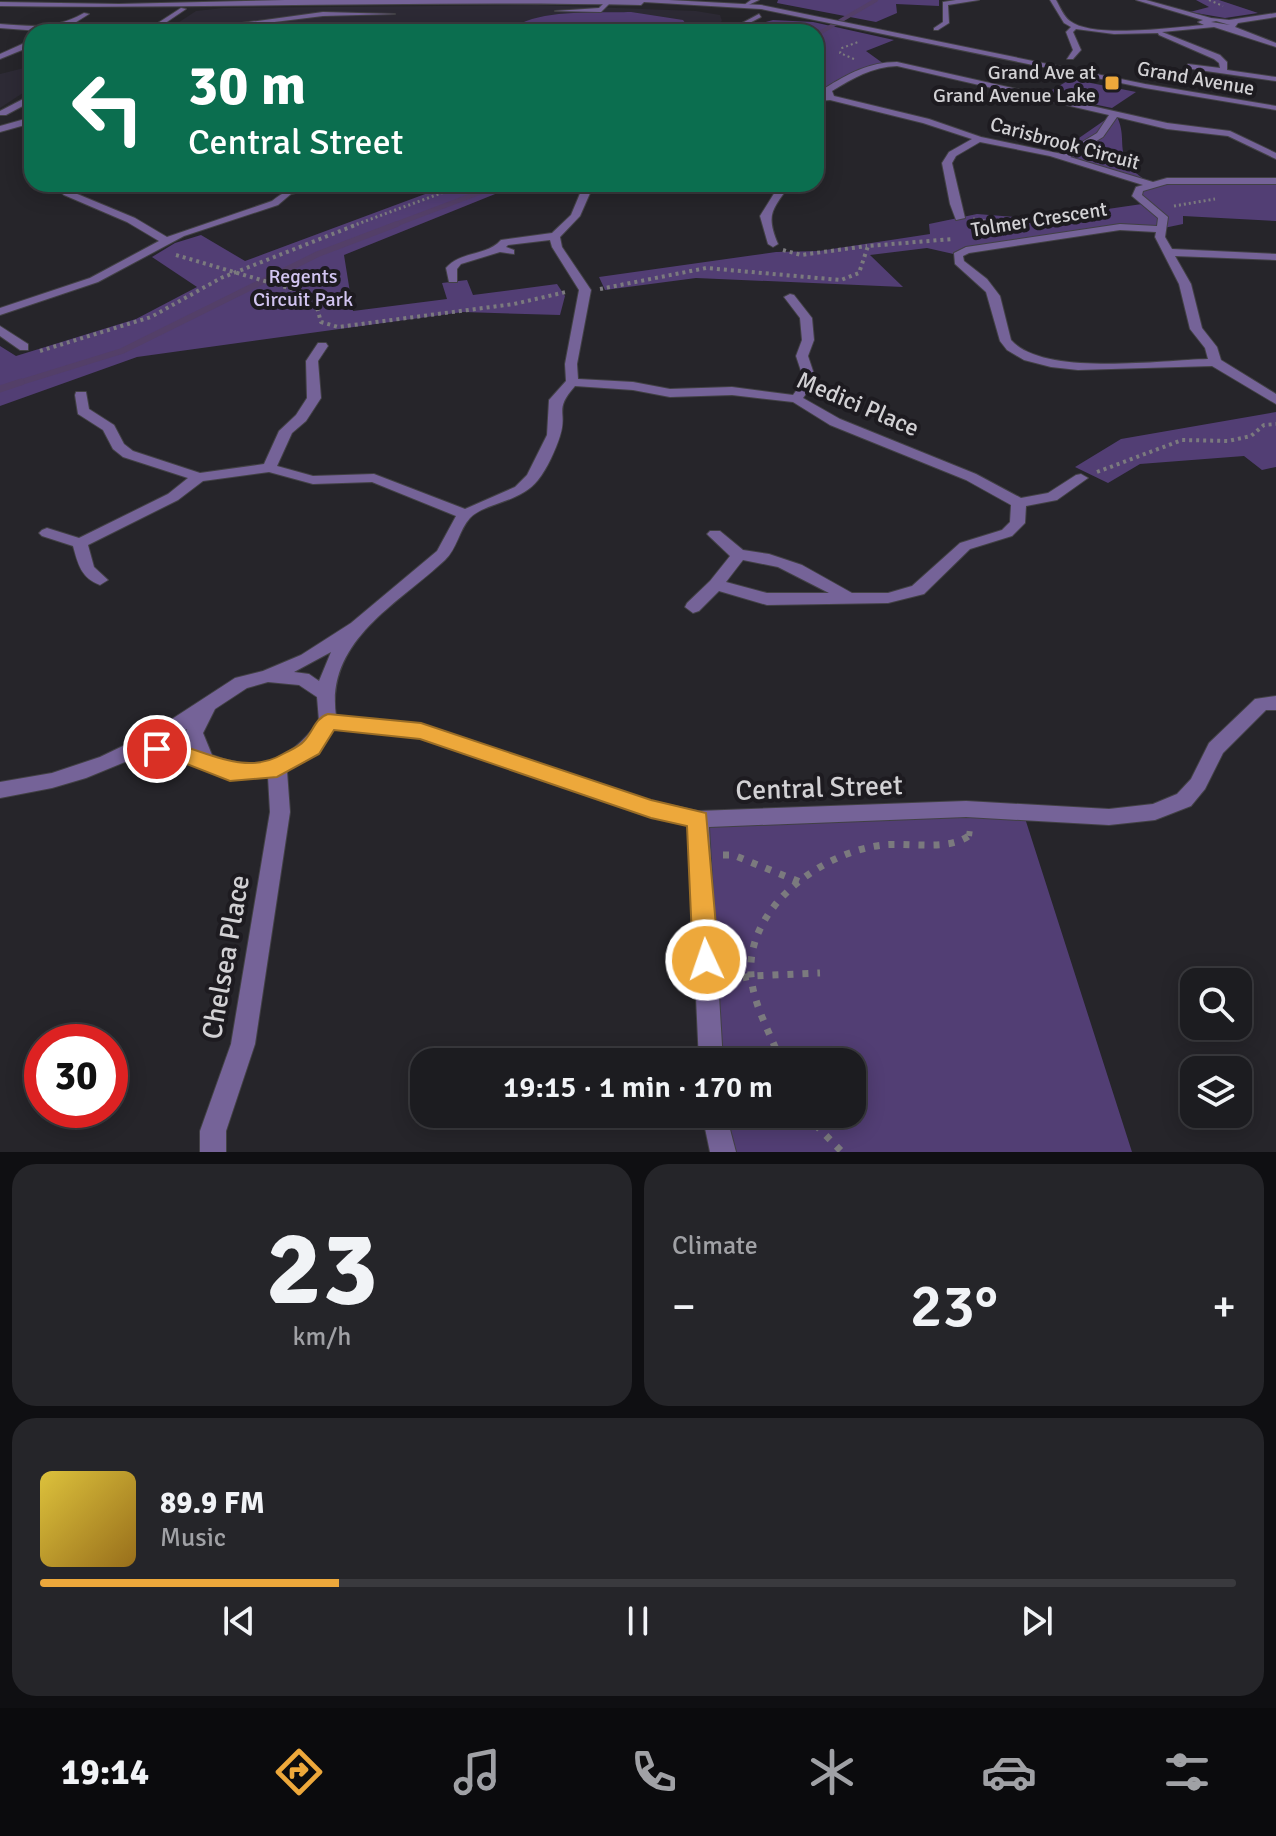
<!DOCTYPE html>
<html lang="en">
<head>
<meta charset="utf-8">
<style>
	:root { --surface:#1c1c20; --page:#252529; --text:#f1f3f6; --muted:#a0a1a5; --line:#3a3a3e; --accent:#eda83b }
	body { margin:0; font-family:Signika,sans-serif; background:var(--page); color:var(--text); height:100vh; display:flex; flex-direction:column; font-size:30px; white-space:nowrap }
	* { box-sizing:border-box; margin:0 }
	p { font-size:26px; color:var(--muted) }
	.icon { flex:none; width:44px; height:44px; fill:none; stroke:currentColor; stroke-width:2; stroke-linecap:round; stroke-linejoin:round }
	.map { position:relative; height:1152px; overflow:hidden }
	.drawer { display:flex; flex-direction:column; gap:12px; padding:12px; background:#0f0f12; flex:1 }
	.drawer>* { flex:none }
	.banner { position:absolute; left:24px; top:24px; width:800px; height:168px; border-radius:24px; box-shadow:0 4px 20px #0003,0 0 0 2px var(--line); background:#0b6e4f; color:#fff; overflow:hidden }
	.tools { position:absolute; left:1180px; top:968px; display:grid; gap:16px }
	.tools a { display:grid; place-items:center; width:72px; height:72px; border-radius:16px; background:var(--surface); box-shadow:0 4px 20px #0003,0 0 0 2px var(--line); font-size:40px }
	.speed { position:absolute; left:24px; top:1024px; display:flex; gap:16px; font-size:40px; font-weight:700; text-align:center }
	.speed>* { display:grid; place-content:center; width:104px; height:104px; border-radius:50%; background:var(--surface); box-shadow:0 4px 20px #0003,0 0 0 2px var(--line); line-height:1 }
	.speed .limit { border:12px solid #d22; background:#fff; color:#111 }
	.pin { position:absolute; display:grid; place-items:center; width:68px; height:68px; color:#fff; margin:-34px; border:4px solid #fff; border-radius:50%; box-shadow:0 2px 8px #0007 }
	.me { position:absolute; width:88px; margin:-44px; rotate:357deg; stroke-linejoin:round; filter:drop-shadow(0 0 6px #0008) }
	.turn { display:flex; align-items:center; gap:28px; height:168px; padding:0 32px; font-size:36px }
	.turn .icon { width:104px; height:104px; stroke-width:2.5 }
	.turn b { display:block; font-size:56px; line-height:68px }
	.big { font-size:60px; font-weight:600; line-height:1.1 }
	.drawer .tile { flex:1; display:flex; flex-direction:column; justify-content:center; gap:12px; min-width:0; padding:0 28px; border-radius:24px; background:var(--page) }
	.drawer .dial { align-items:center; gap:0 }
	.dial b { font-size:104px; line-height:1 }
	.song { display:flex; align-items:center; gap:24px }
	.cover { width:96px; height:96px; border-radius:12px; background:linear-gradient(135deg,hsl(50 70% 55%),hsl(40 70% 35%)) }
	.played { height:8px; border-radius:4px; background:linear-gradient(90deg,var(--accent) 25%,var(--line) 25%) }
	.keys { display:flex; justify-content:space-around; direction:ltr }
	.heat { display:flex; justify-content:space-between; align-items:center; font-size:44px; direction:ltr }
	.drawer .tiles { flex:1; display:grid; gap:12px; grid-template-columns:1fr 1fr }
	.tile:last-child { grid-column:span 2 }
	.trip { position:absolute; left:410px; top:1048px; width:456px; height:80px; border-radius:24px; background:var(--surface); box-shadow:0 4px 20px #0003,0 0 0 2px var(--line); font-weight:600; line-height:80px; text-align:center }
	.tabs { display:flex; height:128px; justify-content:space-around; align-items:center; background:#0b0b0d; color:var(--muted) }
	.tabs .icon { width:56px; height:56px }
	.tabs .active { color:var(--accent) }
	.tabs b { font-size:36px; color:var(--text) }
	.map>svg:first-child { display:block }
	.built { fill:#2d2a35 }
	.green { fill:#523e74 }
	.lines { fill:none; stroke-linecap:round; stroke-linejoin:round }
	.stream-far3 { stroke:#533f68; stroke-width:4 }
	.stream-far2 { stroke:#533f68; stroke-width:5 }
	.stream-far1 { stroke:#533f68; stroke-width:6 }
	.stream { stroke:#533f68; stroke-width:7 }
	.service-casing { stroke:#424145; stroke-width:2 }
	.minor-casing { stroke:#424145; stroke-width:2 }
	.tertiary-casing { stroke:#424145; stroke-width:2 }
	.path-far4 { stroke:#7b7a7e; stroke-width:2; stroke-dasharray:2 3; stroke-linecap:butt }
	.path-far3 { stroke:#7b7a7e; stroke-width:3; stroke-dasharray:2 3; stroke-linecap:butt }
	.path-far2 { stroke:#7b7a7e; stroke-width:4; stroke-dasharray:3 4; stroke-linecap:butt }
	.path-far1 { stroke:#7b7a7e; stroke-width:6; stroke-dasharray:5 7; stroke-linecap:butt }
	.path { stroke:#7b7a7e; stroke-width:7; stroke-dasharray:6 9; stroke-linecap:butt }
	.service { fill:#756398; fill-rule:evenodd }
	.minor { fill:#756398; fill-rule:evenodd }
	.tertiary { fill:#756398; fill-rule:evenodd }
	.route { fill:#eda83b; stroke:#9a6d26; stroke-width:2 }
	.poi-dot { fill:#eda83b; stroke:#1d1b20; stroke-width:3 }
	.labels { text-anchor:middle; stroke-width:8; stroke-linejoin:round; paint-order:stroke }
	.far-poi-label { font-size:20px; fill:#d2d1d4; stroke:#1d1b20; text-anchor:end }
	.far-street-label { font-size:20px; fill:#d2d1d4; stroke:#1d1b20 }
	.far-park-label { font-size:20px; fill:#d2c5f1; stroke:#1d1b20 }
	.street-label { font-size:24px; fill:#d2d1d4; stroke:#1d1b20 }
	.near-street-label { font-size:28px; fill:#d2d1d4; stroke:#1d1b20 }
</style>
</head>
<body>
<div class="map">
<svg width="1276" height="1152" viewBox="0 0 1276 1152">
	<rect width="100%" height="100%" fill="#26252a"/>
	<g class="built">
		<polygon points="537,5 696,11 720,15 722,21 708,32 164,32 196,11 223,8"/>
		<polygon points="32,66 32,87 0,108 0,74"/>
	</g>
	<g class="green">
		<polygon points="778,0 939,0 939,6 896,4 897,13 876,22 777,3"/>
		<polygon points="1196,0 1219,0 1258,13 1225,18 1190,12 1209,7"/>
		<path d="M631 12 683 20 692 32H509C529 8 600 13 631 12Z"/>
		<polygon points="773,20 813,22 894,40 866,51 884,64 828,90 830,98 816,99 816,32 730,32"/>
		<polygon points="1071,79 1136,92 1112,108 1045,94"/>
		<path d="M1115 113C1132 142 1107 156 1150 183L1056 154Z"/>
		<polygon points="1276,181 1276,221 1183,216 1183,224 1159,229 1131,227 958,255 927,248 870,255 903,287 696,278 605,290 599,277 776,252 819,251 930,234 929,224 977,214 1039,219 1142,204 1137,196 1150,184"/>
		<polygon points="452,184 577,184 510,188 344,255 353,311 447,299 442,283 467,280 473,295 557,284 565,296 560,315 463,312 137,357 0,406 0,346 16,356 136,319 197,287 152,257 175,243 201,235 245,261"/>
		<polygon points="1276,412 1276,467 1262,470 1244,456 1140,464 1108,483 1075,467 1121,439"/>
		<polygon points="1023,812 1132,1152 723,1152 714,1114 852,1114 852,1062 711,1062 698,819"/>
	</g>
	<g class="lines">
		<polyline class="stream-far3" points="816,35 876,0"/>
		<polyline class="stream-far2" points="391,226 502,184"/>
		<polyline class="stream-far1" points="15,384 122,351 318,254 397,224"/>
		<polyline class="stream" points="0,389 21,382"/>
		<defs>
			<g id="service">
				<polygon points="607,0 612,1 601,12 555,11 599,8"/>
				<polygon points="323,12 395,14 323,16 193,32 176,32"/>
			</g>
			<g id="minor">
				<polygon points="751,0 759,0 744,7 744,5"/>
				<polygon points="956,0 979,0 948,5 949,23 938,30 934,30 934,28 943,22 943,2"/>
				<path d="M1050 0H1056C1060 7 1064 17 1070 21 1093 39 1175 27 1204 25L1198 22 1203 20 1136 0H1146L1211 18 1229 20 1276 13V17L1238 23 1235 27 1276 43V47L1214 27 1162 32 1220 55 1227 62V70L1276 77V81L1185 68 1188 64 1220 68 1219 63 1214 59 1159 35 1158 33 1114 34 1076 29 1073 32 1081 50 1073 59H1067L1073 50 1066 32 1071 27 1064 23ZM1216 21 1230 25 1211 22Z"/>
				<polygon points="181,8 186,9 152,32 144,32"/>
				<path d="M84 13 89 14 73 24 51 30 53 32 0 28V24C33 26 54 30 84 13Z"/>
				<polygon points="759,14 761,17 734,31 729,30"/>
				<polygon points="29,41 32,41 32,46 0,59 0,54"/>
				<path d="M897 62 1167 123 1230 131 1276 153V159L1228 136 1167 129 1117 117 1103 137 1070 157 1153 182 1167 178H1276V184H1167L1143 191 1142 195 1168 217 1165 237 1172 249 1276 254V260L1175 256 1191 284 1202 328 1217 347 1221 360 1276 394V404L1212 366 1078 370 1051 367 1024 360 1007 350 1000 341 986 292 955 264 954 253 966 247 1120 224 1157 226 1158 218 1132 196 1136 187 1143 185 1050 156 980 142 956 156 952 163 965 218 956 220 950 204 942 163 949 152 972 139 923 123 830 100 816 101V97L825 96V88C848 74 869 62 897 62ZM897 66 1109 115 1097 133 1062 154 981 137 929 119 834 96 832 91C853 78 872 67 897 66ZM1120 230 1156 232 1155 237 1179 284 1190 329 1205 348 1208 359C1161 360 1044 377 1011 340L1000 296 987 279 964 261 963 256 969 253Z"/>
				<polygon points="29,96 32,96 32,101 6,115 0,115 0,111"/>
				<polygon points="32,117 32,123 0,132 0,126"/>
				<path d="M58 184H68L66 187 70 191 135 218 167 237 272 201C291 185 312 184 337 184L291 194 278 205 184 236 98 282 0 315V308L90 278 159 241 127 222 64 195 56 188Z"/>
				<path d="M584 184H594L580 216 560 237 562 247 591 290 577 364 578 379 633 382 670 389 732 387 793 395 804 380 796 356 802 340 800 318 784 297 790 294 794 295 812 318 814 340 808 356 816 380 803 398 840 419 976 474 1021 498 1048 493 1076 475 1081 474 1088 478 1057 500 1026 506 1025 523 1012 536 970 549 924 594 888 603 767 605 719 591 699 611 693 613 685 607 687 603 710 581 730 556 710 537 707 534 710 531H720L743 550 769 554 802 565 852 593H888L912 586 960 543 1002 530 1010 522 1011 505 966 480 830 425 793 402 732 395 670 397 633 390 575 386C553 411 568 411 560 436 556 449 547 469 538 480 520 503 484 503 470 518 459 530 457 549 445 560 398 604 325 641 336 716L421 724 651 801 698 811 966 801 1109 809 1153 804 1177 794 1191 779 1209 743 1255 699 1276 696V710H1266L1223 753 1205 789 1191 806 1155 820 1109 825 966 817 709 827 723 1062H699L688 825 651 817 420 738 333 729 310 757 287 771 290 812 255 1044 226 1131V1152H200V1131L231 1044 270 812 268 777 241 779 176 758 142 755 86 778 52 788 0 798V782L52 773 100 757 152 732 235 678 263 671 301 655 351 623 437 551 456 516 372 482 313 484 269 472 203 481 178 500 88 545 94 567 108 580 100 585C81 578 78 564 73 546L42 536 39 533 42 530 47 528 79 538 168 494 188 478 123 457 113 449 103 430 78 414 75 395 76 392H86L89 409 114 425 124 444 133 451 200 473 264 464 279 431 296 415 307 398 306 361 318 343H326L328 346 318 361 321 398 306 421 292 433 277 466 313 476 374 474 465 509 515 487 527 475 547 435 549 400 566 381 565 364 579 290 552 247 550 240 508 245 506 247 514 250V254L500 252 461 264 457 269V282H449L446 268C460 251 487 256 501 240L552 233 571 215ZM743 560 778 567 829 593H767L726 582ZM331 652 319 681 309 674 294 672ZM268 682 299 685 317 697 319 721C289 761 260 774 212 755L203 733 215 709 247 688ZM187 729 185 733 190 748 165 742Z"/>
				<path d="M780 184H790C773 210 765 213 778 244L773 247 768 244 760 216Z"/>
				<polygon points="0,326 28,344 28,350 20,350 0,336"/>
				<polygon points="702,1114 726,1114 736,1152 710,1152"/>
			</g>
			<path id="tertiary" d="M285 0H669L761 5 1145 84 1276 106V110L1145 88 761 9 644 2 641 5C427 0 214 9 0 6V2L119 4Z"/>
		</defs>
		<use href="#service" class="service-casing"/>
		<use href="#minor" class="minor-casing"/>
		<use href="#tertiary" class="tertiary-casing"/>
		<g class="path-far4">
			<polyline points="1209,0 1223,6"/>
			<polyline points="854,59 840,53 842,48 858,42"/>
		</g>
		<g class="path-far3">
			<polyline points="1174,206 1215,199"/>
			<polyline points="973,219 1001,224 1030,222"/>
			<polyline points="352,226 466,184"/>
		</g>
		<g class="path-far2">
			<polyline points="783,250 801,255 867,246"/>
			<polyline points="176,255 302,292 316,304 321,322 338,327 514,304 566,292"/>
			<polyline points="600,289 706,268 841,280 859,273 868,246 953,239"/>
			<polyline points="40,351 151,317 221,278 358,224"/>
			<polyline points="1097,472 1182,440 1228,441 1251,436 1264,425 1276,424"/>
		</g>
		<polyline class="path-far1" points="969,836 970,829"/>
		<g class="path">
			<polyline points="723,855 733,855 800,882"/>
			<polyline points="728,981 751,976 820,973"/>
			<path d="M781 1062C771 1034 753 1005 751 975 746 907 822 852 883 845 910 842 951 852 971 834"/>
			<polyline points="805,1114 842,1152"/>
		</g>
		<use href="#service" class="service"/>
		<use href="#minor" class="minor"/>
		<use href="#tertiary" class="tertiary"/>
	</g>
	<path class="route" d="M328 714 421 723 651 800 706 813 719 960 715 968 706 972 697 968 693 960 687 826 651 818 420 739 334 730 319 754 277 777 230 781 174 759 149 754 146 749 157 740C199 745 241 779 283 754 290 750 299 747 304 741 313 732 315 718 328 714Z"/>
	<rect class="poi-dot" x="1104" y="75" width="16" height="16" rx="4"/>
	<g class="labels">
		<g class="far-poi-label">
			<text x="1096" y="79">Grand Ave at<tspan x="1096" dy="23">Grand Avenue Lake</tspan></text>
		</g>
		<g class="far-street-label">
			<text transform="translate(1196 78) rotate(10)" y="7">Grand Avenue</text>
			<text transform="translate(1065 143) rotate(15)" y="7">Carisbrook Circuit</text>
			<text transform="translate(1039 219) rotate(-9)" y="7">Tolmer Crescent</text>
		</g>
		<g class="far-park-label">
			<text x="303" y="283">Regents<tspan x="303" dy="23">Circuit Park</tspan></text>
		</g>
		<g class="street-label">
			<text transform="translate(858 404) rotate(23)" y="8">Medici Place</text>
		</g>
		<g class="near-street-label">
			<text transform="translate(819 787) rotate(-2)" y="10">Central Street</text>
			<text transform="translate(225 957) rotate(-80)" y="10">Chelsea Place</text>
		</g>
	</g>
</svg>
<div class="tools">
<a><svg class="icon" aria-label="search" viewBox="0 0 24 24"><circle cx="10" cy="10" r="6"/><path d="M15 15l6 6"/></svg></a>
<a><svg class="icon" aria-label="layers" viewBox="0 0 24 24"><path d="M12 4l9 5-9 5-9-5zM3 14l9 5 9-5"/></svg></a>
</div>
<div class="speed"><div class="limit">30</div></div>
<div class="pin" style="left:157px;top:749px;background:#d93025"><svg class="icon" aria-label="arrive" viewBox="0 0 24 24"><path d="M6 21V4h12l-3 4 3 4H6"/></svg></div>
<svg class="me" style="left:706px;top:960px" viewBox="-20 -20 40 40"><circle r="17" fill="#eda83b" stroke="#fff" stroke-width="3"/><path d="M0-11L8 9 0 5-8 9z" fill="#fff"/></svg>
<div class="trip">19:15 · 1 min · 170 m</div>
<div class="banner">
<div class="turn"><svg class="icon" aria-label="left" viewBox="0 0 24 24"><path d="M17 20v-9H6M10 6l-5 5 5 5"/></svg><div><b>30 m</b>Central Street</div></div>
</div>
</div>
<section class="drawer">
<div class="tiles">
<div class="tile dial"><b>23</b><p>km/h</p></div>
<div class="tile"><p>Climate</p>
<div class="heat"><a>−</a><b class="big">23°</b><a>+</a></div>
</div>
<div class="tile">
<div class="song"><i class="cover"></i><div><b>89.9 FM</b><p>Music</p></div></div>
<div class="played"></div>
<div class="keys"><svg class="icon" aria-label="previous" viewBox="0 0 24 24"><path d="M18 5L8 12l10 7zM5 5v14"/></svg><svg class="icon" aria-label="pause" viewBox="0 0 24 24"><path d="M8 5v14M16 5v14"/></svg><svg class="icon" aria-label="next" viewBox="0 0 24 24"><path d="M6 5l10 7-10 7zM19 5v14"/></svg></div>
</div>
</div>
</section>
<nav class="tabs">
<b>19:14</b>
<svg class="icon active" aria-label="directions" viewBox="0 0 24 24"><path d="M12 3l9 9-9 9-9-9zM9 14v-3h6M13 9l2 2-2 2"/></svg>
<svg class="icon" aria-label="music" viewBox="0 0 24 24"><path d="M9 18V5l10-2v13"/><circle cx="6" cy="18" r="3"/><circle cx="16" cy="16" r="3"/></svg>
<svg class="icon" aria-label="phone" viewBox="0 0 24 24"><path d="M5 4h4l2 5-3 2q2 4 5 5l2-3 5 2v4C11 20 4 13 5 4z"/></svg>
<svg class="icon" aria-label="climate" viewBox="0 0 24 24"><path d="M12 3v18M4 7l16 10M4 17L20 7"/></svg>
<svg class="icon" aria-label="car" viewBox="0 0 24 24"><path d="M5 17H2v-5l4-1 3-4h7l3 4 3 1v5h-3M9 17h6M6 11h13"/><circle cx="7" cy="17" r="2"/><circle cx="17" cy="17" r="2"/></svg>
<svg class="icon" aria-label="filters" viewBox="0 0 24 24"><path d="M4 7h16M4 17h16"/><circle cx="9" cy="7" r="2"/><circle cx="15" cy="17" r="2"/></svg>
</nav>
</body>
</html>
